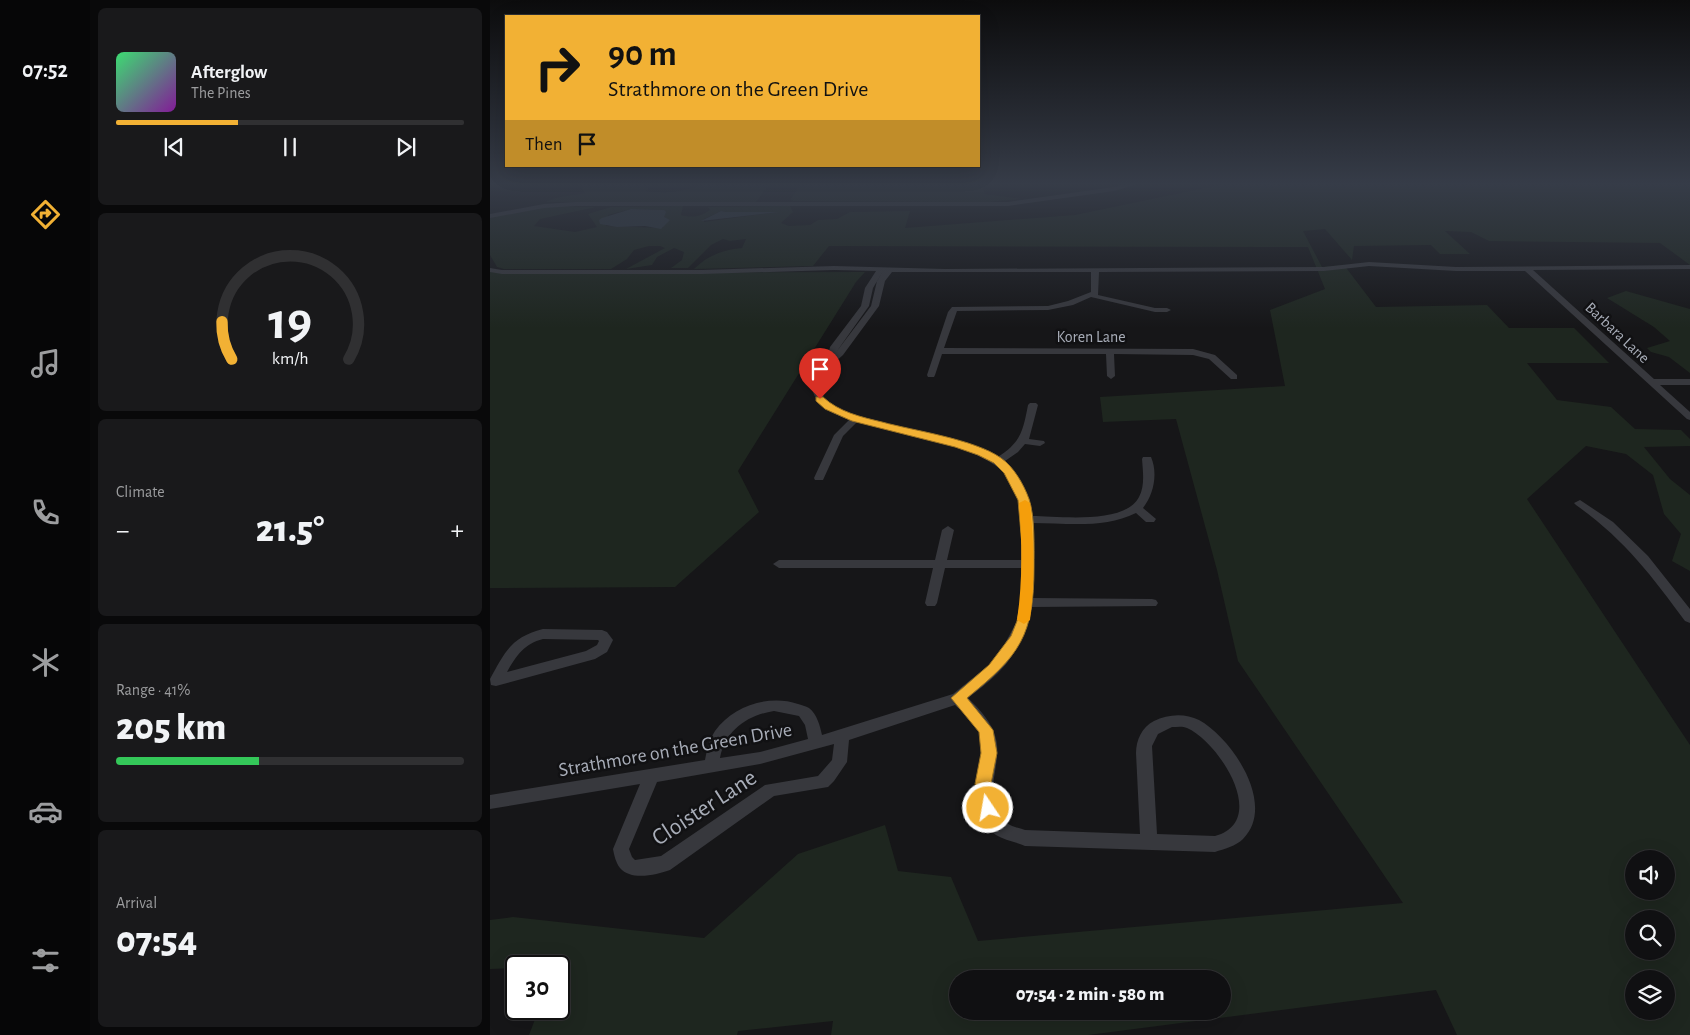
<!DOCTYPE html>
<html lang="en">
<head>
<meta charset="utf-8">
<style>
	:root { --surface:#101012; --page:#19191b; --text:#f1f3f6; --muted:#9c9d9f; --line:#303032; --accent:#f2b134 }
	body { margin:0; font-family:"Alegreya Sans",sans-serif; background:var(--page); color:var(--text); height:100vh; display:flex; flex-direction:column; font-size:19px; white-space:nowrap }
	* { box-sizing:border-box; margin:0 }
	p { font-size:16px; color:var(--muted) }
	.icon { flex:none; width:28px; height:28px; fill:none; stroke:currentColor; stroke-width:2; stroke-linecap:round; stroke-linejoin:round }
	.map { position:relative; flex:1; overflow:hidden }
	.drawer { display:flex; flex-direction:column; gap:8px; padding:8px; background:#09090a; width:400px }
	.drawer>* { flex:none }
	.top-card { position:absolute; left:15px; top:15px; width:475px; height:152px; border-radius:0px; box-shadow:0 5px 20px #0002,0 0 0 1px var(--line); background:#f2b134; color:#111; overflow:hidden }
	.tools { position:absolute; left:1135px; top:850px; display:grid; gap:10px }
	.tools a { display:grid; place-items:center; width:50px; height:50px; border-radius:50%; background:var(--surface); box-shadow:0 5px 20px #0002,0 0 0 1px var(--line); font-size:25px }
	.speed { position:absolute; left:15px; top:955px; display:flex; gap:10px; font-size:25px; font-weight:700; text-align:center }
	.speed>* { display:grid; place-content:center; width:65px; height:65px; border-radius:50%; background:var(--surface); box-shadow:0 5px 20px #0002,0 0 0 1px var(--line); line-height:1 }
	.speed .limit { border:2px solid #111; border-radius:8px; background:#fff; color:#111 }
	.pin { position:absolute; display:grid; place-items:center; width:42px; height:42px; color:#fff; margin:-51px -21px; border-radius:50% 50% 50% 0; rotate:-45deg; box-shadow:0 0 5px #0007 }
	.pin .icon { rotate:45deg }
	.me { position:absolute; width:55px; margin:-28px; rotate:348deg; stroke-linejoin:round; filter:drop-shadow(0 0 4px #0008) }
	.turn { display:flex; align-items:center; gap:18px; height:105px; padding:0 20px; font-size:22px }
	.turn .icon { width:65px; height:65px; stroke-width:2.5 }
	.turn b { display:block; font-size:35px; line-height:42px }
	.then { display:flex; align-items:center; height:48px; padding:0 20px; background:#0003; gap:10px; font-size:19px }
	.big { font-size:38px; font-weight:800; line-height:1.1 }
	.drawer .widget { flex:1; display:flex; flex-direction:column; justify-content:center; gap:8px; min-width:0; padding:0 18px; border-radius:8px; background:var(--page) }
	.drawer .dial { align-items:center; gap:0 }
	.dial svg { height:130px; overflow:visible; fill:none; stroke:var(--line); stroke-width:7; stroke-linecap:round; text-anchor:middle }
	.dial text { fill:var(--text); stroke:none }
	.song { display:flex; align-items:center; gap:15px }
	.cover { width:60px; height:60px; border-radius:8px; background:linear-gradient(135deg,hsl(140 70% 55%),hsl(290 70% 35%)) }
	.played { height:5px; border-radius:2px; background:linear-gradient(90deg,var(--accent) 35%,var(--line) 35%) }
	.keys { display:flex; justify-content:space-around; direction:ltr }
	.heat { display:flex; justify-content:space-between; align-items:center; font-size:28px; direction:ltr }
	.charge { height:8px; border-radius:4px; background:linear-gradient(90deg,#34c759 41%,var(--line) 0) }
	.trip { position:absolute; left:459px; top:970px; width:282px; height:50px; border-radius:25px; background:var(--surface); box-shadow:0 5px 20px #0002,0 0 0 1px var(--line); font-weight:800; line-height:50px; text-align:center }
	main { display:flex; flex:1; min-height:0 }
	.dock { display:flex; flex-direction:column; width:90px; justify-content:space-around; align-items:center; background:#060607; color:var(--muted) }
	.dock .icon { width:35px; height:35px }
	.dock .on { color:var(--accent) }
	.dock b { font-size:22px; color:var(--text) }
	.map>svg:first-child { display:block }
	.green { fill:#1e261f; fill-rule:evenodd }
	.water { fill:#2c353c }
	.lines { fill:none; stroke-linecap:round; stroke-linejoin:round }
	.minor { fill:#37383d; fill-rule:evenodd }
	.route { fill:#f2b134; stroke:#9d7322 }
	.slow { fill:#f59e0b }
	.labels { text-anchor:middle; stroke-width:5; stroke-linejoin:round; paint-order:stroke }
	.far-street-label { font-size:16px; fill:#a8adb8; stroke:#111113 }
	.street-label { font-size:20px; fill:#a8adb8; stroke:#111113 }
	.near-street-label { font-size:24px; fill:#a8adb8; stroke:#111113 }
</style>
</head>
<body>
<main>
<nav class="dock">
<b>07:52</b>
<svg class="icon on" aria-label="directions" viewBox="0 0 24 24"><path d="M12 3l9 9-9 9-9-9zM9 14v-3h6M13 9l2 2-2 2"/></svg>
<svg class="icon" aria-label="music" viewBox="0 0 24 24"><path d="M9 18V5l10-2v13"/><circle cx="6" cy="18" r="3"/><circle cx="16" cy="16" r="3"/></svg>
<svg class="icon" aria-label="phone" viewBox="0 0 24 24"><path d="M5 4h4l2 5-3 2q2 4 5 5l2-3 5 2v4C11 20 4 13 5 4z"/></svg>
<svg class="icon" aria-label="climate" viewBox="0 0 24 24"><path d="M12 3v18M4 7l16 10M4 17L20 7"/></svg>
<svg class="icon" aria-label="car" viewBox="0 0 24 24"><path d="M5 17H2v-5l4-1 3-4h7l3 4 3 1v5h-3M9 17h6M6 11h13"/><circle cx="7" cy="17" r="2"/><circle cx="17" cy="17" r="2"/></svg>
<svg class="icon" aria-label="filters" viewBox="0 0 24 24"><path d="M4 7h16M4 17h16"/><circle cx="9" cy="7" r="2"/><circle cx="15" cy="17" r="2"/></svg>
</nav>
<section class="drawer">
<div class="widget">
<div class="song"><i class="cover"></i><div><b>Afterglow</b><p>The Pines</p></div></div>
<div class="played"></div>
<div class="keys"><svg class="icon" aria-label="previous" viewBox="0 0 24 24"><path d="M18 5L8 12l10 7zM5 5v14"/></svg><svg class="icon" aria-label="pause" viewBox="0 0 24 24"><path d="M8 5v14M16 5v14"/></svg><svg class="icon" aria-label="next" viewBox="0 0 24 24"><path d="M6 5l10 7-10 7zM19 5v14"/></svg></div>
</div>
<div class="widget dial"><svg viewBox="0 0 100 80">
<path d="M14 69A42 42 0 1 1 86 69"/>
<path d="M14 69A42 42 0 0 1 8 46" stroke="#f2b134"/>
<text x="50" y="56" font-size="32" font-weight="700">19</text>
<text x="50" y="72" font-size="11">km/h</text>
</svg></div>
<div class="widget"><p>Climate</p>
<div class="heat"><a>−</a><b class="big">21.5°</b><a>+</a></div>
</div>
<div class="widget"><p>Range · 41%</p><b class="big">205 km</b><div class="charge"></div></div>
<div class="widget"><p>Arrival</p><b class="big">07:54</b></div>
</section>
<div class="map">
<svg width="1200" height="1035" viewBox="0 0 1200 1035">
	<rect width="100%" height="100%" fill="#161618"/>
	<g class="green">
		<path d="M93 183H162L156 191 175 193 200 189 215 183 232 186 239 183H280L266 202H56C66 196 82 196 95 193L92 188Z"/>
		<polygon points="311,183 498,183 493,189 495,194 532,199 497,202 303,201 301,199"/>
		<path d="M739 183H1200V265L1170 243 999 241 981 232 955 231 980 254H950L941 245 864 246 862 260 835 229 813 231 832 267 854 265 886 307 997 305 1019 328H1084L1119 363H1037L1067 400 1121 407 1145 429 1191 430 1200 439V446L1154 447 1180 479 1200 495V571L1182 561 1191 534 1174 514 1163 475 1136 454 1096 446 1037 499 1200 745V1035H967L946 990 598 1035H341L343 1021 248 1031 247 1035H39L49 1009H69V966L0 969V920L23 917 214 938 308 854 395 825 408 871 461 877 488 941 913 903 748 661 727 570 686 419 613 422 610 397 795 386 780 310 835 289 818 247 339 246 323 266 204 269C218 255 233 250 252 248L256 239 240 241 233 239 221 245 198 268H181L192 260 194 252 184 248 167 257 162 265 136 269 175 248 170 246H159L144 250 137 259 121 269H14L7 267 0 255V217L60 206 106 207 50 219 44 226 85 232 107 227 98 214 121 207 193 206 191 215C202 218 210 217 220 210L218 207 300 206 303 212 291 223 299 226 320 225 328 220 347 219 360 212 420 211 415 228 585 215ZM141 209 174 210 173 228 116 226 118 215ZM231 211 236 212H287L214 222V219ZM1144 859H1176V891H1144ZM1144 919H1176V951H1144ZM468 979H732V1011H468ZM1144 979H1176V1011H1144Z"/>
		<polygon points="0,271 11,273 375,272 366,282 248,471 269,512 185,587 0,588"/>
		<polygon points="1136,291 1200,309 1200,373 1179,357 1161,352 1157,348 1180,341 1164,327 1117,298"/>
	</g>
	<g class="water">
		<polygon points="141,209 174,210 176,212 174,217 180,220 171,229 155,226 127,227 110,224 109,220 112,218"/>
		<polygon points="231,211 236,212 289,212 211,221"/>
	</g>
	<g class="lines">
		<g class="minor">
			<polygon points="640,183 651,183 624,191 518,206 85,206 54,208 0,218 0,214 54,204 85,202 518,202 624,187"/>
			<path d="M879 262 966 267 1200 265V269L1043 270 1164 379H1200V385H1170L1200 412V420L1197 419 1035 271H966L879 266 834 271 609 272 608 295 665 308H677L681 310 677 312H665L601 297 583 305 558 310 467 311 454 348 703 349 725 355 747 375V379H741L719 359 703 355 624 354 625 376 621 379 617 376 616 354H452L445 375 444 377H438L437 375 458 312 462 307 558 306 578 301 601 292V272H402L395 281 389 306 353 355 344 363 332 389 334 398 341 405 368 417 483 445 508 457C531 442 533 431 538 405L540 403H546L548 405 539 439 554 441 555 443 550 446 535 444 528 452 515 461C529 475 541 495 542 516 568 516 635 525 649 497 655 486 653 472 652 459L653 457H661C668 473 664 494 653 508L666 519 664 522H656L646 513C614 529 577 523 542 523L543 598 662 599 666 600 668 603 666 606 542 607C538 629 525 657 508 673 499 682 488 690 478 698 490 710 502 722 506 739 513 767 488 801 517 823 522 827 529 828 535 830L650 834 646 753C646 740 652 727 664 721 678 714 695 713 709 720 742 738 787 805 753 839 746 846 734 849 725 852L535 846C526 842 514 840 506 835 488 822 485 795 488 775 490 764 494 752 492 741 490 726 476 715 465 705L359 740 357 762 344 781 338 787 284 796 180 870C166 875 141 881 130 868 126 863 124 855 123 849L150 784 0 809V795L215 760C217 750 219 740 225 731 243 706 279 694 308 704 311 705 316 706 319 708 327 714 330 726 332 735L463 694 499 665 511 651 527 621 532 590 531 568H455L447 603 445 606H437L435 603 443 568H289L283 564 289 560H445L452 530 458 526 464 530 457 560H531C531 534 534 505 521 481 500 446 406 432 367 422L353 436 333 480H325L324 478 344 435 359 420C341 412 328 409 322 389L336 361 340 347 371 306 375 288 386 271 344 270 212 274H12L0 272V268L12 270H212L344 266 455 269 834 267ZM393 271 387 281 381 306 347 351 379 306 383 288ZM284 711 309 716 315 725 318 739 270 752 230 758C235 731 257 715 284 711ZM682 727C687 727 693 726 697 728 729 742 780 821 725 836L667 834 662 746 668 734ZM344 744 342 760 328 776 275 785 171 856 145 860 142 857 139 849 167 782 270 764Z"/>
			<path d="M1090 500 1123 522 1158 556 1200 609V623L1195 621C1161 575 1134 539 1086 505L1084 503Z"/>
			<path d="M53 629 112 630 117 632 123 640 117 652 105 659 6 686 1 685 0 679C15 652 21 637 53 629ZM53 639 108 640 109 641 107 645 96 651 17 672C26 656 34 644 53 639Z"/>
		</g>
	</g>
	<linearGradient id="sky" x2="0" y2="1"><stop stop-color="#0c0c0d"/><stop offset="0.56" stop-color="#363c48"/><stop offset="1" stop-color="#363c48" stop-opacity="0"/></linearGradient>
	<rect width="1200" height="328" fill="url(#sky)"/>
	<path class="route" d="M326 397H333C349 412 371 417 392 422 425 431 484 439 511 458 524 467 534 485 539 499 545 516 544 548 544 567 544 636 530 655 477 698L503 730 507 753 501 784 506 808 504 813 498 815 493 813 485 784 491 753 489 732 461 698 499 665 521 636 527 621 531 602 532 545 528 500 514 473 504 463 488 455 465 447 362 421 335 409 326 401Z"/>
	<path class="slow" d="M535 500 540 503C544 543 545 580 540 620L534 624 527 620C533 580 532 543 529 503Z"/>
	<g class="labels">
		<g class="far-street-label">
			<text transform="translate(1128 332) rotate(43)" y="6">Barbara Lane</text>
			<text x="601" y="342">Koren Lane</text>
		</g>
		<g class="street-label">
			<text transform="translate(185 749) rotate(-10)" y="7">Strathmore on the Green Drive</text>
		</g>
		<g class="near-street-label">
			<text transform="translate(214 807) rotate(-33)" y="8">Cloister Lane</text>
		</g>
	</g>
</svg>
<div class="tools">
<a><svg class="icon" aria-label="sound" viewBox="0 0 24 24"><path d="M4 9h4l5-4v14l-5-4H4zM17 9q2 3 0 6"/></svg></a>
<a><svg class="icon" aria-label="search" viewBox="0 0 24 24"><circle cx="10" cy="10" r="6"/><path d="M15 15l6 6"/></svg></a>
<a><svg class="icon" aria-label="layers" viewBox="0 0 24 24"><path d="M12 4l9 5-9 5-9-5zM3 14l9 5 9-5"/></svg></a>
</div>
<div class="speed"><div class="limit">30</div></div>
<div class="pin" style="left:330px;top:399px;background:#d93025"><svg class="icon" aria-label="arrive" viewBox="0 0 24 24"><path d="M6 21V4h12l-3 4 3 4H6"/></svg></div>
<svg class="me" style="left:498px;top:808px" viewBox="-20 -20 40 40"><circle r="17" fill="#f2b134" stroke="#fff" stroke-width="3"/><path d="M0-11L8 9 0 5-8 9z" fill="#fff"/></svg>
<div class="trip">07:54 · 2 min · 580 m</div>
<div class="top-card">
<div class="turn"><svg class="icon" aria-label="right" viewBox="0 0 24 24"><path d="M7 20v-9h11M14 6l5 5-5 5"/></svg><div><b>90 m</b>Strathmore on the Green Drive</div></div>
<div class="then">Then<svg class="icon" aria-label="arrive" viewBox="0 0 24 24"><path d="M6 21V4h12l-3 4 3 4H6"/></svg></div>
</div>
</div>
</main>
</body>
</html>
